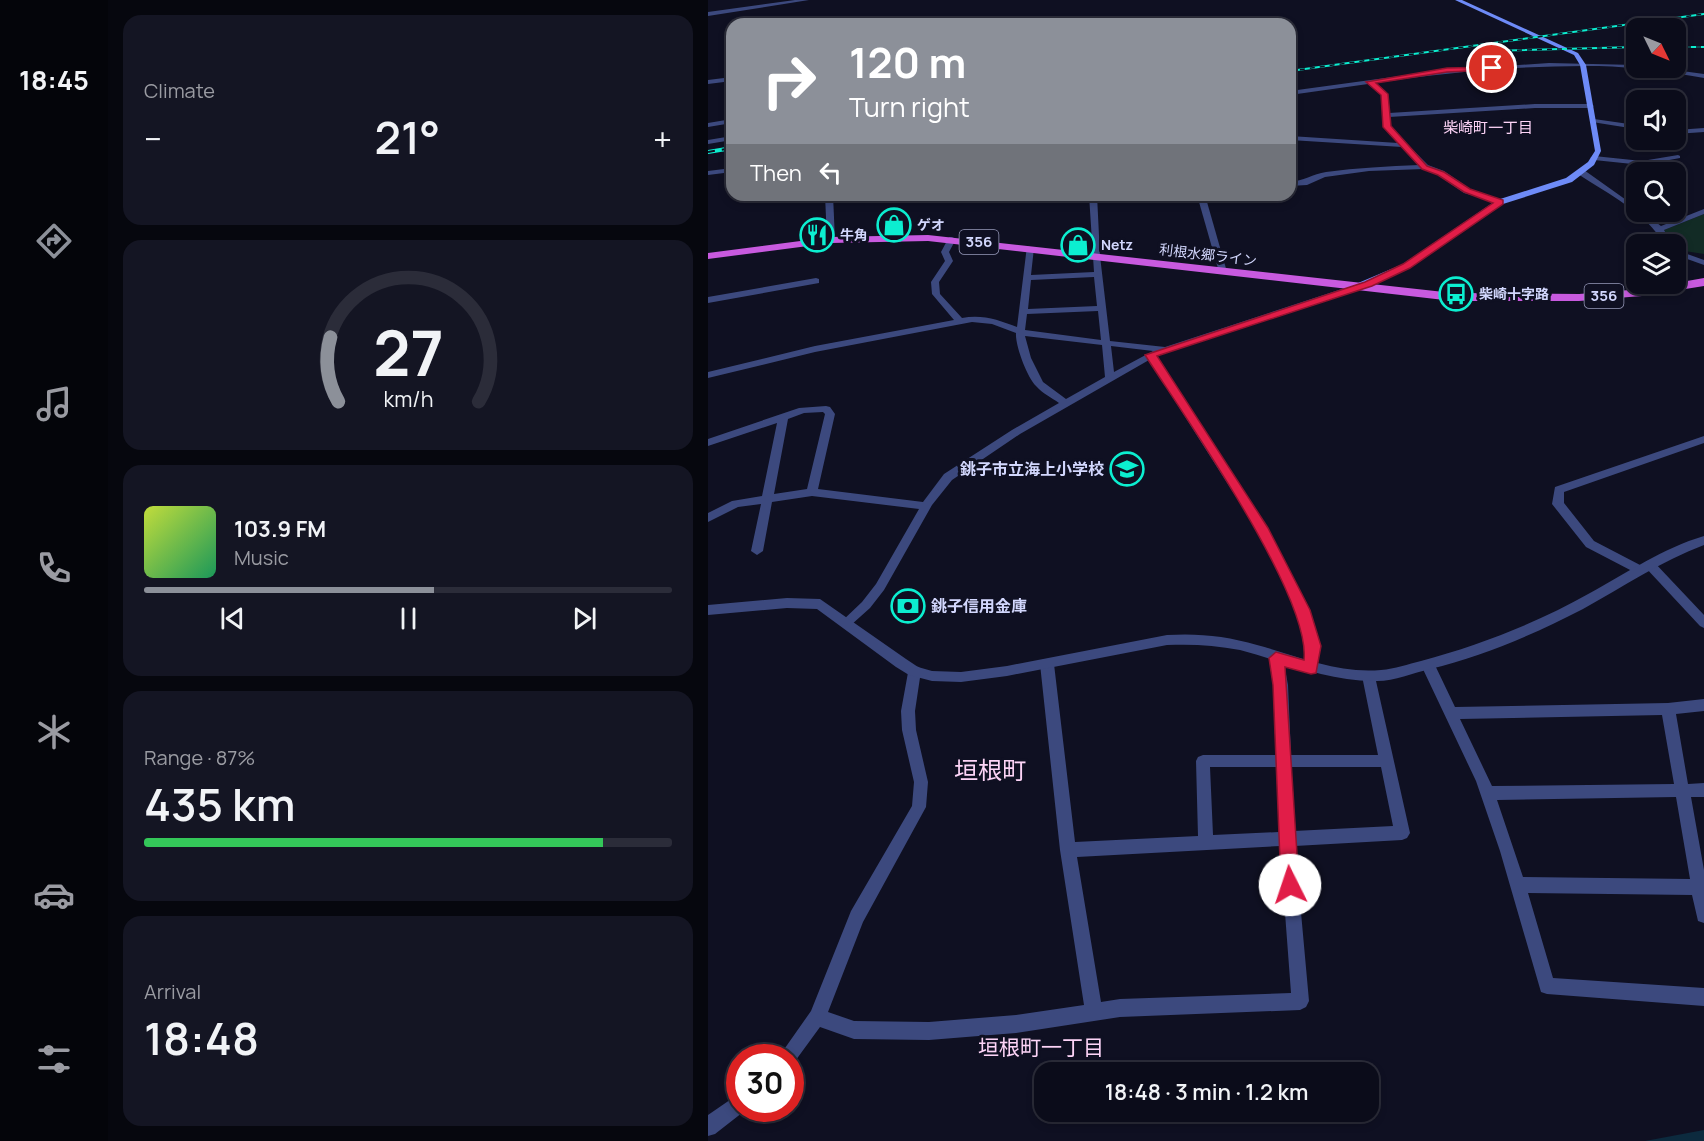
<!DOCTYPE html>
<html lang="en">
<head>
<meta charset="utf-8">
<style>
	:root { --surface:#0b0c1a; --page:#141523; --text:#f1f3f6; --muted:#9a9ba2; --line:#2b2c39; --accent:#8c9099 }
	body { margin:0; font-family:Manrope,"Noto Sans JP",sans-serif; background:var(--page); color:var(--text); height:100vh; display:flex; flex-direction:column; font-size:22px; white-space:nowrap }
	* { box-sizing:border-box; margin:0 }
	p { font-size:20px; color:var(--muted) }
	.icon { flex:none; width:33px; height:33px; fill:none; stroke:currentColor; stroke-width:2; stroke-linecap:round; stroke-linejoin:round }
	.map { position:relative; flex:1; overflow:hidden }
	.side { display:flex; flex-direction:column; gap:15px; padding:15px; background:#06070e; width:600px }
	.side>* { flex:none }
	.hud { position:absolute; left:18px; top:18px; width:570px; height:183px; border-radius:18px; box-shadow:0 3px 9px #0003,0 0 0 2px var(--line); background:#8c9099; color:#fff; overflow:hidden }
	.needle { width:39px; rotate:133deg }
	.buttons { position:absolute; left:918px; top:18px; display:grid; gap:12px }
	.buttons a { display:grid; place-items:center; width:60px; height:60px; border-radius:12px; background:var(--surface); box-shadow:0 3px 9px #0003,0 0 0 2px var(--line); font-size:30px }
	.speed { position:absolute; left:18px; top:1044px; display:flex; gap:12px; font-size:30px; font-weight:700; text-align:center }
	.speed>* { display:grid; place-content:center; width:78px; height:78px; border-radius:50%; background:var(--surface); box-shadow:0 3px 9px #0003,0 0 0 2px var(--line); line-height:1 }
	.speed .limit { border:9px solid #d22; background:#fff; color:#111 }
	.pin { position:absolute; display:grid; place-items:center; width:51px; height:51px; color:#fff; margin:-26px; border:3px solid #fff; border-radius:50%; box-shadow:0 2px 6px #0007 }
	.me { position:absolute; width:66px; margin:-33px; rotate:356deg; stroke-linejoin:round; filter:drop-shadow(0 0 4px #0008) }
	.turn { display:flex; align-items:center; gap:21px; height:126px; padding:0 24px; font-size:27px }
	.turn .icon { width:78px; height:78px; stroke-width:2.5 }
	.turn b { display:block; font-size:42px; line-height:51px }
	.then { display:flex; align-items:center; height:57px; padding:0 24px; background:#0003; gap:12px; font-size:22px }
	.big { font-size:45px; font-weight:600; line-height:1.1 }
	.side .card { flex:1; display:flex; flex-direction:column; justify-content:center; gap:9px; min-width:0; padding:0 21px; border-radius:18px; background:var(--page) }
	.side .dial { align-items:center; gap:0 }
	.dial svg { height:156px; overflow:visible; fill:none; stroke:var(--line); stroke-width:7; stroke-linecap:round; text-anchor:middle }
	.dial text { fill:var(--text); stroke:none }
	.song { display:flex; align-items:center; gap:18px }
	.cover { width:72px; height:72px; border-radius:9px; background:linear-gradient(135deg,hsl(70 70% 55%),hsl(150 70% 35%)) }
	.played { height:6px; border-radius:3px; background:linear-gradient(90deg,var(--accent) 55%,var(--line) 55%) }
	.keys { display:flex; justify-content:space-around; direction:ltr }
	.heat { display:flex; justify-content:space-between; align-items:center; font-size:33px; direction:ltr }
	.charge { height:9px; border-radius:4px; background:linear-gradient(90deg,#34c759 87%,var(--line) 0) }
	.trip { position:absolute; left:326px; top:1062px; width:345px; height:60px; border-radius:18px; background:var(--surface); box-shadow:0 3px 9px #0003,0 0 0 2px var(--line); font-weight:600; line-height:60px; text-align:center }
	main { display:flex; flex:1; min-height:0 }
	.dock { display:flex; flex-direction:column; width:108px; justify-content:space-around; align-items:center; background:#04050a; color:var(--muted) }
	.dock .icon { width:42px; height:42px }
	.dock .active { color:var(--accent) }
	.dock b { font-size:27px; color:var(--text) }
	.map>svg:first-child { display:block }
	.green { fill:#122b25 }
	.water { fill:#0c2a3e }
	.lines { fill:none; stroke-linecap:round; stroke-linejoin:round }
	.minor { fill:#3c497e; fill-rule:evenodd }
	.tertiary { fill:#3c497e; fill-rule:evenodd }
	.secondary { fill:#6e8bf7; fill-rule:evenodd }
	.trunk { fill:#c85adf; fill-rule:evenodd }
	.rail-far1-casing { stroke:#0ceed0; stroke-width:2 }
	.rail-casing { stroke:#0ceed0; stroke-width:4 }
	.rail-far1 { stroke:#0f1022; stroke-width:1.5; stroke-dasharray:5; stroke-linecap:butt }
	.rail { stroke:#0f1022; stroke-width:2; stroke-dasharray:7; stroke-linecap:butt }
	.route { fill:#e11d48; stroke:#92132f; stroke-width:1.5 }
	.labels { text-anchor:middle; stroke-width:6; stroke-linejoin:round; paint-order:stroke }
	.far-poi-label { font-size:14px; font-weight:bold; fill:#d2d7fd; stroke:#0f1022; text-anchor:start }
	.far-street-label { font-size:14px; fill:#d2d7fd; stroke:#0f1022 }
	.far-neighbourhood-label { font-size:15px; fill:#fdd4f7; stroke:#0f1022 }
	.shield { fill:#0f1022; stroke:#989bbb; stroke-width:1.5 }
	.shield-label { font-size:15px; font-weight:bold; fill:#d2d7fd }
	.poi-label { font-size:16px; font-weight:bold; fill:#d2d7fd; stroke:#0f1022; text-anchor:end }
	.near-neighbourhood-label { font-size:21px; fill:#fdd4f7; stroke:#0f1022 }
	.near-quarter-label { font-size:24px; fill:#fdd4f7; stroke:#0f1022 }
</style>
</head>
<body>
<main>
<nav class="dock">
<b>18:45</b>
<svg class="icon active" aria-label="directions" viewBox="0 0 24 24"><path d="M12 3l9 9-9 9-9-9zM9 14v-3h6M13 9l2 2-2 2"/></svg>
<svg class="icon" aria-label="music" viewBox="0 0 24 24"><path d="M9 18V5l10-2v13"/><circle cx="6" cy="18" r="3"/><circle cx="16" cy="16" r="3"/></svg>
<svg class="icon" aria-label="phone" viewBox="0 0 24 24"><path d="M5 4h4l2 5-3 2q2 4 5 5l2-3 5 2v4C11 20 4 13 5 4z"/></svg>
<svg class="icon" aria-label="climate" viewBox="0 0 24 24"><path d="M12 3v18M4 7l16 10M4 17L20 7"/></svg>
<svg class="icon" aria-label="car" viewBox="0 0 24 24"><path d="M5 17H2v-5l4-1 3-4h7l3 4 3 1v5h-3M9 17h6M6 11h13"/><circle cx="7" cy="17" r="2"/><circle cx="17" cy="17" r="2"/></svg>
<svg class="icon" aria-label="filters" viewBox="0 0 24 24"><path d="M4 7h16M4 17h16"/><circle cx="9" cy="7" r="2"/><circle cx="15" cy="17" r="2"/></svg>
</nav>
<section class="side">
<div class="card"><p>Climate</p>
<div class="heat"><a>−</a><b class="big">21°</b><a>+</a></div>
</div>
<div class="card dial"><svg viewBox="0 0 100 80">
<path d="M14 69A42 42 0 1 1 86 69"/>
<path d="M14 69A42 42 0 0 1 10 36" stroke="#8c9099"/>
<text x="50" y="56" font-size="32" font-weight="700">27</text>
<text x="50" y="72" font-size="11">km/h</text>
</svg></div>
<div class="card">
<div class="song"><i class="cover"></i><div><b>103.9 FM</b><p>Music</p></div></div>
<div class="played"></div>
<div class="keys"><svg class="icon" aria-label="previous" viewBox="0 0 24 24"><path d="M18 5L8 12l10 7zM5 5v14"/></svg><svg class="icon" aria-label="pause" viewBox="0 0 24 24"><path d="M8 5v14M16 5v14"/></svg><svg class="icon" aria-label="next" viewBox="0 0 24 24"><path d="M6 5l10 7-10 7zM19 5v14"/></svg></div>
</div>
<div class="card"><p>Range · 87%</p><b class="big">435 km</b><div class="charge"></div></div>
<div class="card"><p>Arrival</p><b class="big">18:48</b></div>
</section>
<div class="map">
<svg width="996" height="1141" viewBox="0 0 996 1141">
	<rect width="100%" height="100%" fill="#0f1022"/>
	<polygon class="green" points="996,214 996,254 970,250 956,230"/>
	<polygon class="water" points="996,1130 996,1141 937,1141"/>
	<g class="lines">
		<g class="minor">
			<polygon points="87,0 101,0 0,16 0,12"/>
			<path d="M841 63 928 65V68H952L996 74V78C961 72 926 67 891 66 816 65 741 72 667 83L679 94 681 113 827 104H883L886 106 883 108H827L681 117 682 127 720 165 736 171 762 189 795 200V204L756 193 730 175 716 169 661 171 617 177 599 185 582 186V182C595 181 605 174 618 172 649 168 680 166 711 165L694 147 582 140V136L690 143 676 127 673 95 660 84 582 95V91L736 70Z"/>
			<polygon points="24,77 24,81 0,84 0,80"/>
			<polygon points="582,77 586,76 589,78 582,81"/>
			<polygon points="24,119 24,123 0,127 0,123"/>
			<polygon points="886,119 928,125 928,129 884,122 884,120"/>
			<polygon points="582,121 585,123 585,126 582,128"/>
			<polygon points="996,128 996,132 968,134 968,130"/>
			<polygon points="24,136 24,140 0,144 0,140"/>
			<polygon points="970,155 972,156 972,158 934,165 886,160 882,158 886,156 934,161"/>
			<polygon points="24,168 24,172 0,175 0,171"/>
			<path d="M870 170H876L928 207V212H934L953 226 996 209V214L956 230 964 244H956C939 213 900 194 870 174Z"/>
			<polygon points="117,195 125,195 127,240 123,242 119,240"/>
			<path d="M381 195H389L392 256 402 341 457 347 643 286 650 288 449 356 562 532 600 610 611 646 608 672 603 673 598 672 596 668 599 646 588 610 551 533 441 360 312 434 244 480 224 505 176 590 162 608 143 625H135L133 622 154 602 168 584 211 509 104 496 64 502 55 551 49 555 43 551 53 504 30 507 0 522V513L24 501 54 496 69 423 0 446V439L91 408 118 406 122 407 127 414 110 489 215 502 236 474 304 430 351 403C344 398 334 393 328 386 319 377 307 345 308 333L284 324 264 322 107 352 0 378V372L107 346 246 320 224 294 223 282 237 261 233 252 241 237H244L248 239 241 252 245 261 231 282 232 294 254 318C274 314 291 320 309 327L319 246 326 248 323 275 386 272ZM386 277 389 306 320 309 323 280ZM390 311 393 340 317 330 319 314ZM317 336 394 345 397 377 358 399 335 382 323 358ZM403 346 445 351 406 372ZM115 412 117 414 99 489 66 494 80 419 96 413Z"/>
			<polygon points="489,195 497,195 519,272 518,274 511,272"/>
			<polygon points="968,250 996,260 996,265 968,255"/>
			<polygon points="108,278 111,279 111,283 0,303 0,297"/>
			<polygon points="996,436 996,443 856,492 856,503 886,541 934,566 936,569 934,572 926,572 878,547 844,504 847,487"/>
			<polygon points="941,560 945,561 996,615 996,628 992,626 937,567 935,564"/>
			<path d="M568 653 573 654 575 658 580 685 583 755H670L654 676 656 672 661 671 666 672 702 833 699 838 694 840 587 846 601 1001 598 1007 592 1010 412 1017 308 1033 221 1040 146 1039 112 1027 85 1064 82 1065V1058H70L103 1011 143 911 204 806 206 782 194 730 193 711 201 667 206 666 211 667 213 671 207 711 208 730 220 782 218 807 155 922 120 1012 146 1021 221 1022 308 1015 376 1005 352 850 332 664 334 660 339 659 344 660 346 664 367 842 490 836 488 761 490 757 495 755H569L566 685 561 658 563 654ZM502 767H569L571 832 505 835ZM583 767H673L685 826 586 831ZM572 846 583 993 412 999 393 1002 369 857Z"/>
			<path d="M720 660 725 661 747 707 960 703 996 699V711L968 714 980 784 996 783V797H983L996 870V923L990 921 984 895 820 893 845 978 996 988V1006L839 994 833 992 792 851 768 781 713 665 715 661ZM954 715 966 784 784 786 752 719ZM968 797 982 879 815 877 789 800Z"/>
			<polygon points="32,1093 32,1108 39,1109 7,1134 0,1136 0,1115"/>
		</g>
		<path class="tertiary" d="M996 536V545C953 561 915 587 875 609 827 634 775 656 722 669 705 673 687 681 669 681 621 682 578 662 532 650 507 645 484 644 459 645L299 676 253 682 224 681 201 675 188 667 109 609 79 608 0 615V605L79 598 112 599 198 659 210 667 224 671 253 672 299 666 459 635C490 633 519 636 549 645 590 656 630 674 673 670 687 669 700 664 713 661 772 645 829 623 882 593 919 573 955 548 996 536Z"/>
		<polygon class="secondary" points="747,0 754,0 870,53 878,65 893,151 886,165 864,182 795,204 701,268 649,290 643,290 643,286 695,264 789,200 858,178 880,162 887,151 872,65 866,55"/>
		<polygon class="trunk" points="220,235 745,293 871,294 934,289 996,278 996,286 934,296 871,301 745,301 220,241 123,243 0,259 0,253 123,237"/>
		<defs>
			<g id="rail-far1">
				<polyline points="968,47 996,47"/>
				<polyline points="779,51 928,47"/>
				<polyline points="582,71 996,14"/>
			</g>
			<polyline id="rail" points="0,152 24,148"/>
		</defs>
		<use href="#rail-far1" class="rail-far1-casing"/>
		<use href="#rail" class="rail-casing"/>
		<use href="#rail-far1" class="rail-far1"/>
		<use href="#rail" class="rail"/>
	</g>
	<path class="route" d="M787 67 784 70 739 72 668 83 680 94 683 126 719 166 736 172 762 189 795 200V204L702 268 664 286 449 356 560 528 602 610 613 646 608 673 603 674 577 667 591 885 589 892 582 894 576 892 573 885 565 685 561 658 568 652 596 660C603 595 476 416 437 355L657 282 695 264 785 203 756 192 730 175 714 169 675 127 673 95 658 82 739 68Z"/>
	<defs>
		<symbol id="shop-ring" viewBox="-11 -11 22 22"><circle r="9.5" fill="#0f1022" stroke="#0ceed0" stroke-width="1.5"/><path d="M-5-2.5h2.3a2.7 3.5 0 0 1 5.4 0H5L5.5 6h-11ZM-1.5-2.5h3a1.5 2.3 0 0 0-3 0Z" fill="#0ceed0"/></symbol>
		<symbol id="restaurant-ring" viewBox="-11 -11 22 22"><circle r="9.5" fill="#0f1022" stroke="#0ceed0" stroke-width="1.5"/><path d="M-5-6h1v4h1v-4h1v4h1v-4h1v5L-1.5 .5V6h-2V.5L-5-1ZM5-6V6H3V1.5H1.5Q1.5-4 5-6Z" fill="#0ceed0"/></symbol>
		<symbol id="bus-ring" viewBox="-11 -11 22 22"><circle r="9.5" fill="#0f1022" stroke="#0ceed0" stroke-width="1.5"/><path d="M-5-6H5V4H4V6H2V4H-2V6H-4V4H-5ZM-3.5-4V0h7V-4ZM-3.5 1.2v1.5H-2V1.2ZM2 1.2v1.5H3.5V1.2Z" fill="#0ceed0"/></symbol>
		<symbol id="school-ring" viewBox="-11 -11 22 22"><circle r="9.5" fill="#0f1022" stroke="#0ceed0" stroke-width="1.5"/><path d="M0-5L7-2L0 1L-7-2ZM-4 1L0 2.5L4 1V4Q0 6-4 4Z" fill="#0ceed0"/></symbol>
		<symbol id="bank-ring" viewBox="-11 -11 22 22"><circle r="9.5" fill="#0f1022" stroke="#0ceed0" stroke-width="1.5"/><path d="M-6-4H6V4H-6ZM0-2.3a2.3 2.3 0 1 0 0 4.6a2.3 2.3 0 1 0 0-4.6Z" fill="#0ceed0"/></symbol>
	</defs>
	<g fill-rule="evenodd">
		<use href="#shop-ring" x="167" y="206" width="38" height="38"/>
		<use href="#restaurant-ring" x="90" y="216" width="38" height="38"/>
		<use href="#shop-ring" x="351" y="226" width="38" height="38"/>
		<use href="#bus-ring" x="729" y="275" width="38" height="38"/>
		<use href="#school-ring" x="400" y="450" width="38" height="38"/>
		<use href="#bank-ring" x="181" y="587" width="38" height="38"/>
	</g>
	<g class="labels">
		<g class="far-poi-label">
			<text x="209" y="230">ゲオ</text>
			<text x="132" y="240">牛角</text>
			<text x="393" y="250">Netz</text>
			<text x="771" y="299">柴崎十字路</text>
		</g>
		<g class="far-street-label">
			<text transform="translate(500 255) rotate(7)" y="5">利根水郷ライン</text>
		</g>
		<g class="far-neighbourhood-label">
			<text x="780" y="133">柴崎町一丁目</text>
		</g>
		<g class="shield">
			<rect x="251.5" y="230" width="39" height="24" rx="4.5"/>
			<rect x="876.5" y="284" width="39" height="24" rx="4.5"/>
		</g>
		<g class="shield-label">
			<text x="271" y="247">356</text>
			<text x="896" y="301">356</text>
		</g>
		<g class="poi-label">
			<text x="396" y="475">銚子市立海上小学校</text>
			<text x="223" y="612" text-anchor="start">銚子信用金庫</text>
		</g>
		<g class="near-neighbourhood-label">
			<text x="333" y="1055">垣根町一丁目</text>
		</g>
		<g class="near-quarter-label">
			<text x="282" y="779">垣根町</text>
		</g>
	</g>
</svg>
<div class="buttons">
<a><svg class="needle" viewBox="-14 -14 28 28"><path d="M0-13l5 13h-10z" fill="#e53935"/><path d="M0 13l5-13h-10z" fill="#9a9ba2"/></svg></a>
<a><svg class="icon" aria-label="sound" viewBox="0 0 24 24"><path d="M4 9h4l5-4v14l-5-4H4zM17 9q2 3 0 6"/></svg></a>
<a><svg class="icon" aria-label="search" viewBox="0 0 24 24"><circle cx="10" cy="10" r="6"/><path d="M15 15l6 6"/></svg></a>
<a><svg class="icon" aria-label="layers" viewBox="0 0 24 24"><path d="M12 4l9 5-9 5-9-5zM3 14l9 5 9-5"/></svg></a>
</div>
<div class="speed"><div class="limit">30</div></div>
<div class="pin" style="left:784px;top:68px;background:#d93025"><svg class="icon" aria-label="arrive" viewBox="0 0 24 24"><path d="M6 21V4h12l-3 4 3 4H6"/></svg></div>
<svg class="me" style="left:582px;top:885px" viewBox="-20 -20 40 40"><circle r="19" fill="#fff"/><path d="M0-13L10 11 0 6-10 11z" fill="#e11d48"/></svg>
<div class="trip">18:48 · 3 min · 1.2 km</div>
<div class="hud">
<div class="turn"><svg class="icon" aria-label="right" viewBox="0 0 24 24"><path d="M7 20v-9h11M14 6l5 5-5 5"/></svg><div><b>120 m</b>Turn right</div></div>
<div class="then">Then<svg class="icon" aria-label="left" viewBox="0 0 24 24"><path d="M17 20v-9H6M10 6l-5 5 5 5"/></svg></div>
</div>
</div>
</main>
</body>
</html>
